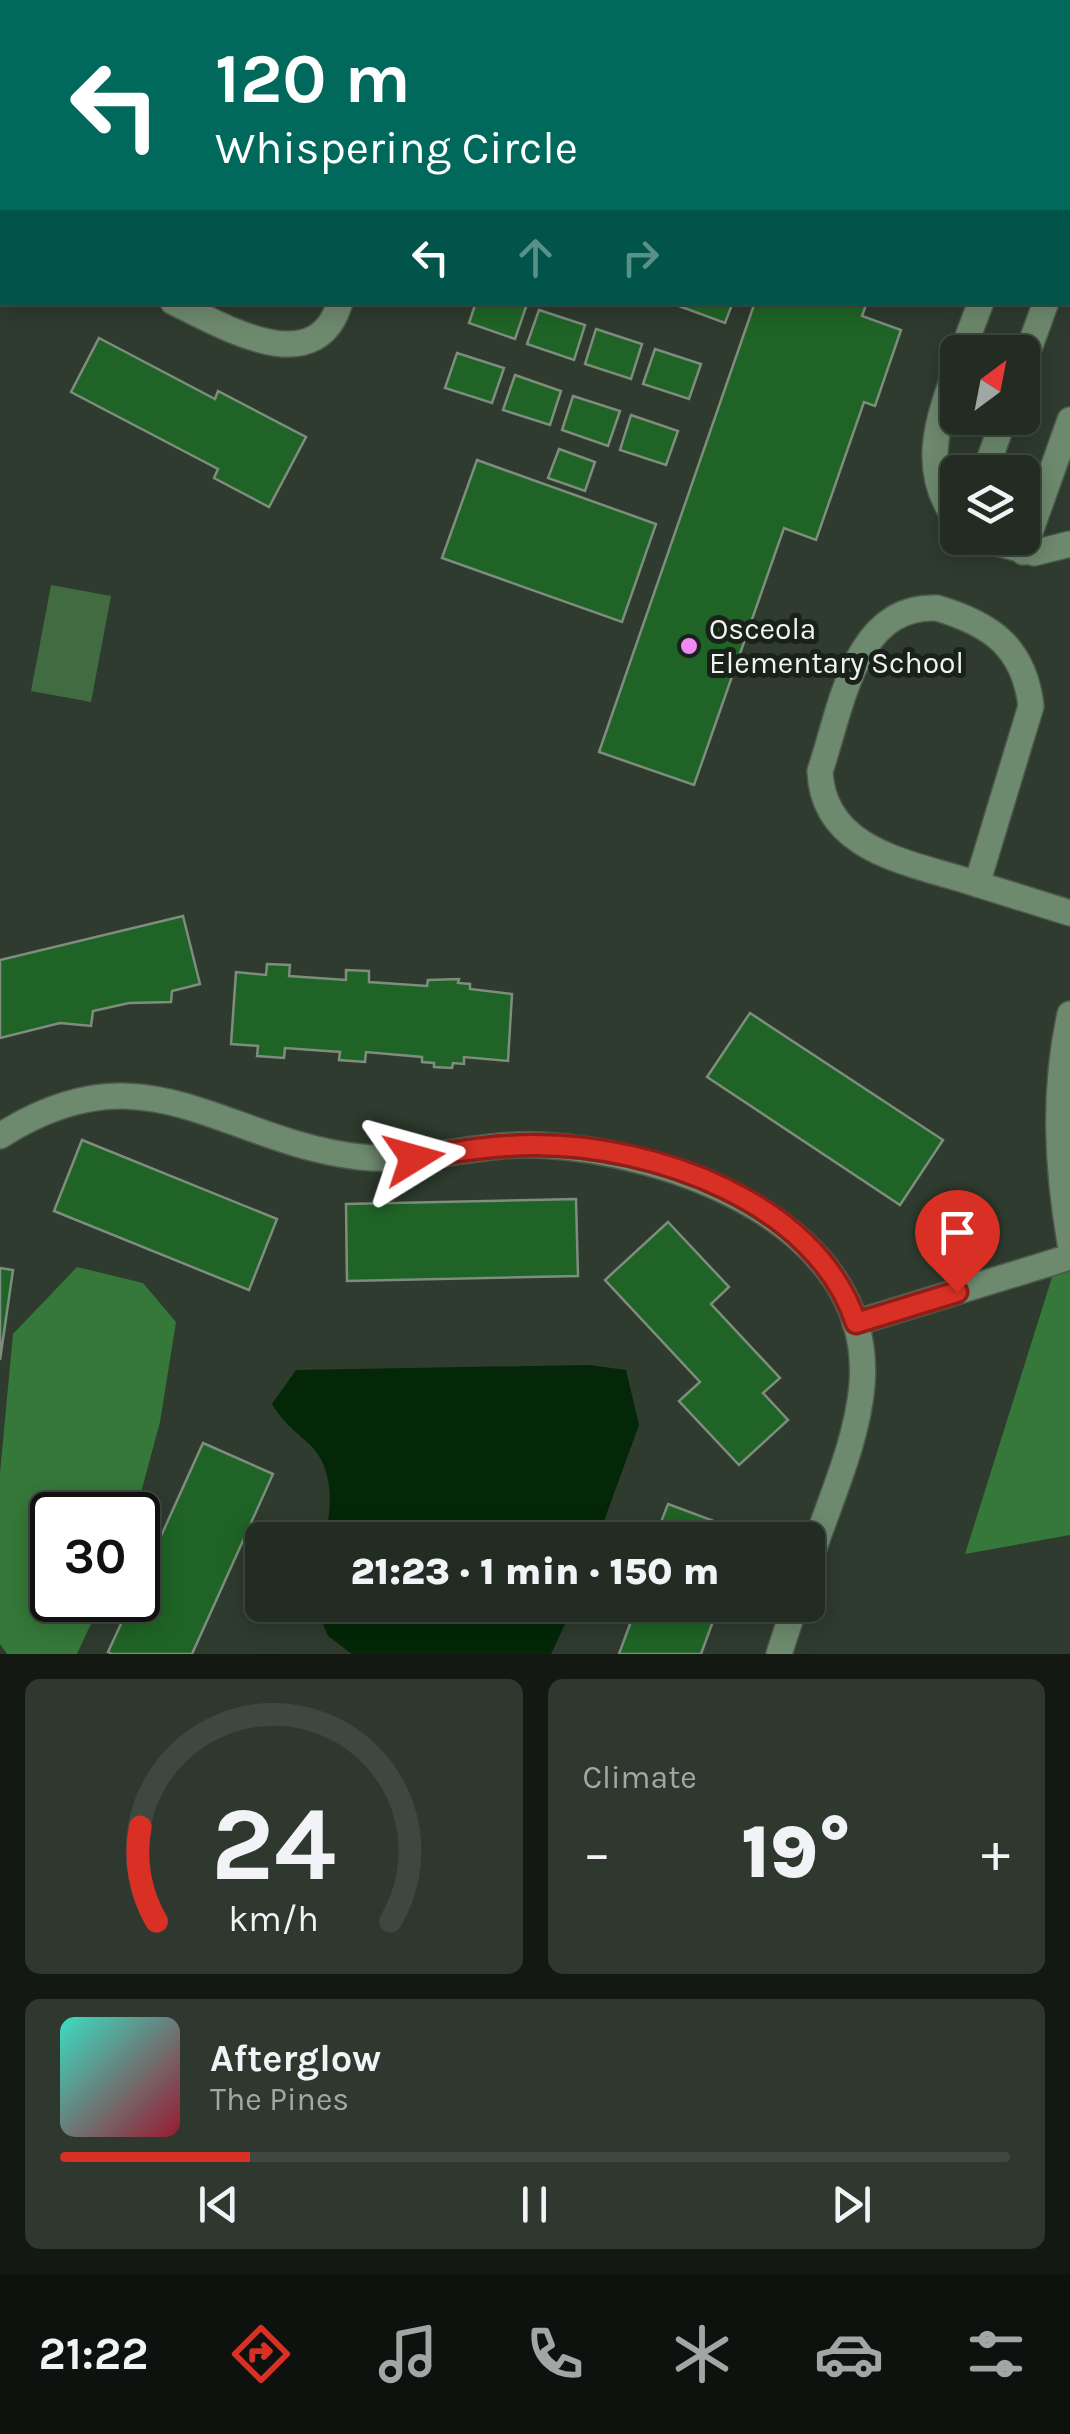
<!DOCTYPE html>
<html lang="en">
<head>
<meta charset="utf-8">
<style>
	:root { --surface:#222c22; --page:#2e382f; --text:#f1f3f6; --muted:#a2a7a5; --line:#3f4840; --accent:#d93025 }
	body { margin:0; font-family:Karla,sans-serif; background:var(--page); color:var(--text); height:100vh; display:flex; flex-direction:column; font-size:38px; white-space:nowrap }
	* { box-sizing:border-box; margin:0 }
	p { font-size:32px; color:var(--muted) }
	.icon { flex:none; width:55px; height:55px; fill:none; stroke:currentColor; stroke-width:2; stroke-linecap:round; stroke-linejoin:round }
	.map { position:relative; height:1654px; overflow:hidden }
	.drawer { display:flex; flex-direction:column; gap:25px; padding:25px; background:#131813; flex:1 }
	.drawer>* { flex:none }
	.banner { position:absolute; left:0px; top:0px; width:1070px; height:305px; box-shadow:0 5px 25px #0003,0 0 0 2px var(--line); background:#00695c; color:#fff; overflow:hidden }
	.needle { width:65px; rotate:32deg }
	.fabs { position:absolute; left:940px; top:335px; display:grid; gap:20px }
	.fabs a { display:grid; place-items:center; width:100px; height:100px; border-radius:15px; background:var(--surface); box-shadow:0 5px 25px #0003,0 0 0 2px var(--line); font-size:50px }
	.speed { position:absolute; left:30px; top:1492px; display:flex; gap:20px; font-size:50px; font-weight:700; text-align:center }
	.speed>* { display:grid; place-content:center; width:130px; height:130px; border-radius:50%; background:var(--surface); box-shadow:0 5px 25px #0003,0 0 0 2px var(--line); line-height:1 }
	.speed .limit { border:5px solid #111; border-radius:15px; background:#fff; color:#111 }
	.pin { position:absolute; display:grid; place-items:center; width:85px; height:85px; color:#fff; margin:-102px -42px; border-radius:50% 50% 50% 0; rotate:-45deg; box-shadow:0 0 10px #0007 }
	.pin .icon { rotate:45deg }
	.me { position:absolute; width:110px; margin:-55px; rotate:82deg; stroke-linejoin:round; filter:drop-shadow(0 0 8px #0008) }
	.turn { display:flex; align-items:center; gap:35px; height:210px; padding:0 50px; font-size:45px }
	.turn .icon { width:130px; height:130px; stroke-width:2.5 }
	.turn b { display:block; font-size:70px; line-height:85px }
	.lanes { display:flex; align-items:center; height:95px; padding:0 50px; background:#0003; justify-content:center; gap:50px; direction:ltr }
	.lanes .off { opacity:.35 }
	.big { font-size:75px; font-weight:800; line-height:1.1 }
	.drawer .card { flex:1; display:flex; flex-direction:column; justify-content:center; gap:15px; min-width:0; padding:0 35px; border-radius:15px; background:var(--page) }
	.drawer .dial { align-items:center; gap:0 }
	.dial svg { height:260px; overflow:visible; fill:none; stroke:var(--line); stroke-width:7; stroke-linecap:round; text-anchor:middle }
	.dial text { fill:var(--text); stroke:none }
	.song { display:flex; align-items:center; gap:30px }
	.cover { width:120px; height:120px; border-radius:15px; background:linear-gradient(135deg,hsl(170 70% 55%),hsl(350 70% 35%)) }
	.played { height:10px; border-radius:5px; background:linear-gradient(90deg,var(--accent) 20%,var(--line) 20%) }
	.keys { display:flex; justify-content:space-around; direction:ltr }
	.heat { display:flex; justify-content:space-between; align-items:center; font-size:55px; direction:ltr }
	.drawer .tiles { flex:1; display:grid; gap:25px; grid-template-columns:1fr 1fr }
	.card:last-child { grid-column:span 2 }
	.trip { position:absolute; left:245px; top:1522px; width:580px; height:100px; border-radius:15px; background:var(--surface); box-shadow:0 5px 25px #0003,0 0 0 2px var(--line); font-weight:800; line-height:100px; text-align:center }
	.tabs { display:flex; height:160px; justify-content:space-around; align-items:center; background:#0e120e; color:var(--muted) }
	.tabs .icon { width:70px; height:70px }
	.tabs .on { color:var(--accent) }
	.tabs b { font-size:45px; color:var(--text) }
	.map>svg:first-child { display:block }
	.green { fill:#416c42 }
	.forest { fill:#357839 }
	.water { fill:#032707 }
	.building { fill:#1f6426; stroke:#7e8d7e; stroke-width:2.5 }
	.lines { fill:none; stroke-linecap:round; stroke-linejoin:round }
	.minor-casing { stroke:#4d594d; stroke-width:28 }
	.minor { stroke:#6e8a6e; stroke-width:25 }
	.route-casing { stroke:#8d1f18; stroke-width:25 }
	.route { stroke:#d93025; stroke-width:18 }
	.poi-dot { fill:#f08bf6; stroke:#1a201a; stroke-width:4 }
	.labels { text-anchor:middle; stroke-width:10; stroke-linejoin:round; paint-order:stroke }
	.poi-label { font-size:30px; fill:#edf5ed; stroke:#1a201a; text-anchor:start }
</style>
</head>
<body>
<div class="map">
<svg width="1070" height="1654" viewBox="0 0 1070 1654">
	<rect width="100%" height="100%" fill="#2e3b2e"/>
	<polygon class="green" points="51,585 111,596 91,702 31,691"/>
	<g class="forest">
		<polygon points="1070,1225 1070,1535 965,1554 1059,1255"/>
		<polygon points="77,1267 143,1283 176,1322 160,1422 135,1515 52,1515 52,1600 102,1600 77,1654 7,1654 0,1644 0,1473 13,1334"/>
	</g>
	<g class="water">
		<path d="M589 1365 626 1370 639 1425 597 1540H324C331 1515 334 1480 319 1456 309 1439 287 1430 272 1404L296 1370Z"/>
		<polygon points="315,1605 574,1605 551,1654 352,1654 328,1636"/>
	</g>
	<g class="building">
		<polygon points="648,0 791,0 798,2 647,2"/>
		<polygon points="476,302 527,304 515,339 469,323"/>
		<polygon points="668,302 733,302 725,323"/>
		<polygon points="755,302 867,302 862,316 901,330 875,406 864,402 816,540 784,528 694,785 599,752"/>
		<polygon points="539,310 585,325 574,360 527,344"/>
		<polygon points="596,329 642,344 631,379 585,364"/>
		<polygon points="99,338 215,399 218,391 306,437 269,507 214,478 218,469 71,392"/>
		<polygon points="655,349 701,364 689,399 643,384"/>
		<polygon points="457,353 504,368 492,403 445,388"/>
		<polygon points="515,375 561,391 550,425 503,410"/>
		<polygon points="573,396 620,411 608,446 562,430"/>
		<polygon points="631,415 678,431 666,465 620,450"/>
		<polygon points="559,449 595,462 585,491 548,478"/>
		<polygon points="477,460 656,524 622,622 442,558"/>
		<polygon points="183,916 200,984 172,991 171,1002 129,1003 93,1011 91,1026 60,1023 0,1038 0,960"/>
		<polygon points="267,964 290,965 289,976 346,980 346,970 369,971 369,982 427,986 428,980 459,979 458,983 470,984 470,989 512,994 508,1061 464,1057 464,1064 453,1063 452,1068 434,1067 434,1063 422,1062 422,1057 366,1052 365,1062 339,1060 340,1052 285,1048 284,1058 257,1056 258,1046 231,1044 236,972 266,975"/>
		<polygon points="750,1013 943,1140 900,1205 707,1077"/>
		<polygon points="82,1140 277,1219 249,1290 54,1211"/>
		<polygon points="576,1199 578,1276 347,1281 346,1204"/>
		<polygon points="668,1222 729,1287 711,1304 780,1378 763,1393 788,1420 739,1465 679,1401 700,1382 605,1280"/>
		<polygon points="0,1268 13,1270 0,1360"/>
		<polygon points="203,1443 273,1474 192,1654 112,1654 108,1652 132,1600 138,1600 138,1587"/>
		<polygon points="668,1504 746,1533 743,1540 654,1540"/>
		<polygon points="637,1605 719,1605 701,1654 619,1654"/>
	</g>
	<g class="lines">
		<defs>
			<g id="minor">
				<polyline points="446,2 447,0"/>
				<polyline points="1068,124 1070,125"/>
				<polyline points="0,223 2,224"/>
				<polyline points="1068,243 1070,236"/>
				<path d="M173 302C222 325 316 384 340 302"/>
				<polyline points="962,352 981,302"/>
				<path d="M958 365C937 420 919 472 958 522"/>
				<polyline points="1022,368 1046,302"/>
				<polyline points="985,472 1004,418"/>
				<polyline points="978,538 1034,553 1070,544"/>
				<polyline points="1023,552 1070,420"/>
				<path d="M937 608C991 624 1024 647 1031 706L977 884C914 863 823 853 820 771 841 710 854 604 937 608Z"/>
				<polyline points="977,884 1070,913"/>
				<path d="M1070 1014C1053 1091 1057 1166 1070 1243"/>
				<path d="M0 1136C146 1042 221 1141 360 1157 421 1164 480 1142 540 1145 670 1151 875 1224 862 1385 857 1445 826 1509 808 1566"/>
				<polyline points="855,1323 1070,1257"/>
				<polyline points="779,1654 795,1605"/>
			</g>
		</defs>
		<use href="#minor" class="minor-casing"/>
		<use href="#minor" class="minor"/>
	</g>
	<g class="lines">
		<defs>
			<path id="route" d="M414 1158C454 1152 494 1145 535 1145 652 1145 816 1201 856 1323L957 1292"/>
		</defs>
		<use href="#route" class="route-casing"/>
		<use href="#route" class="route"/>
	</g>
	<circle class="poi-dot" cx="689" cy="646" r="10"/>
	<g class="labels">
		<g class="poi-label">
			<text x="709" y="639">Osceola<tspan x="709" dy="34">Elementary School</tspan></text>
		</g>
	</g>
</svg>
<div class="fabs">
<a><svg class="needle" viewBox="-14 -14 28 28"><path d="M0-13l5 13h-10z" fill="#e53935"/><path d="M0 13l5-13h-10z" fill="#a2a7a5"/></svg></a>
<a><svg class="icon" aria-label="layers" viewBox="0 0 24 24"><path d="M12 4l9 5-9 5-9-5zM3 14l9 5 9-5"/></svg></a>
</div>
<div class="speed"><div class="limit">30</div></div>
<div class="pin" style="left:957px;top:1292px;background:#d93025"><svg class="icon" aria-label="arrive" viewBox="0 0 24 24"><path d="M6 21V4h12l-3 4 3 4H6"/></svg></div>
<svg class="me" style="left:414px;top:1158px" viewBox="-20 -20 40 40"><path d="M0-17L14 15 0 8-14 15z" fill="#d93025" stroke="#fff" stroke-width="4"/></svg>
<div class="trip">21:23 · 1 min · 150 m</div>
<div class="banner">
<div class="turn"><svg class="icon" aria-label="left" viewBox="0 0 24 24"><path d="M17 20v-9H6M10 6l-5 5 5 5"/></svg><div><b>120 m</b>Whispering Circle</div></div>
<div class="lanes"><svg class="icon" aria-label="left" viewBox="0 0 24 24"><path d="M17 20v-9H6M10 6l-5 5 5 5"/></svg><svg class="icon off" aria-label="ahead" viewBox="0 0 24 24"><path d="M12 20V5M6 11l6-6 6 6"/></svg><svg class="icon off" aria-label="right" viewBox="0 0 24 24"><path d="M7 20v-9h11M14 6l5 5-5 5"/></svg></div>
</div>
</div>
<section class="drawer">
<div class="tiles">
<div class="card dial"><svg viewBox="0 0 100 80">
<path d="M14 69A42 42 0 1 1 86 69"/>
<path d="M14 69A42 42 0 0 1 9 40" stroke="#d93025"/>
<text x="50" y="56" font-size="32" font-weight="700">24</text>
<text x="50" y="72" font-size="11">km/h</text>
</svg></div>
<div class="card"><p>Climate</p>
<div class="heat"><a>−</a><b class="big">19°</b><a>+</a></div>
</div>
<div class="card">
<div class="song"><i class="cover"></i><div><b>Afterglow</b><p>The Pines</p></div></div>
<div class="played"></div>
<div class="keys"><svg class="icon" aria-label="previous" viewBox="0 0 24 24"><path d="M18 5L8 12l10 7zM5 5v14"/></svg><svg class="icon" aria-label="pause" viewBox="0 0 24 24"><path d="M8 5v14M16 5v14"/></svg><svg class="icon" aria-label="next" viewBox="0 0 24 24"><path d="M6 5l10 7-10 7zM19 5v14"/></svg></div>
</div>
</div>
</section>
<nav class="tabs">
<b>21:22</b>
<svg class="icon on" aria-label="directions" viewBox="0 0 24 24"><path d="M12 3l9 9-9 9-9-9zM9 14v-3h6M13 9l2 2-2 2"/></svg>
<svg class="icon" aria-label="music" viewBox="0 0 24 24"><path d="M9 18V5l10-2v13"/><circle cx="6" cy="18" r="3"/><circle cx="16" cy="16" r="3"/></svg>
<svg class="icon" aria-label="phone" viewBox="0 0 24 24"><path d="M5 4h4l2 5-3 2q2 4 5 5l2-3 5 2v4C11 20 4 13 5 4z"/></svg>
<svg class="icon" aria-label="climate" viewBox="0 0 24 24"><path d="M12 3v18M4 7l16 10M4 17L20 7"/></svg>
<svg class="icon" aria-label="car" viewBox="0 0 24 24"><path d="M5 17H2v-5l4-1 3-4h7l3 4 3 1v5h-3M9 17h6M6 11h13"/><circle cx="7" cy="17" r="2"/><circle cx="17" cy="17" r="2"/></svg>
<svg class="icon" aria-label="filters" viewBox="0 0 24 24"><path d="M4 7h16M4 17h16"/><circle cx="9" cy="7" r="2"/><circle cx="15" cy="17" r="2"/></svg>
</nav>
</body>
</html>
